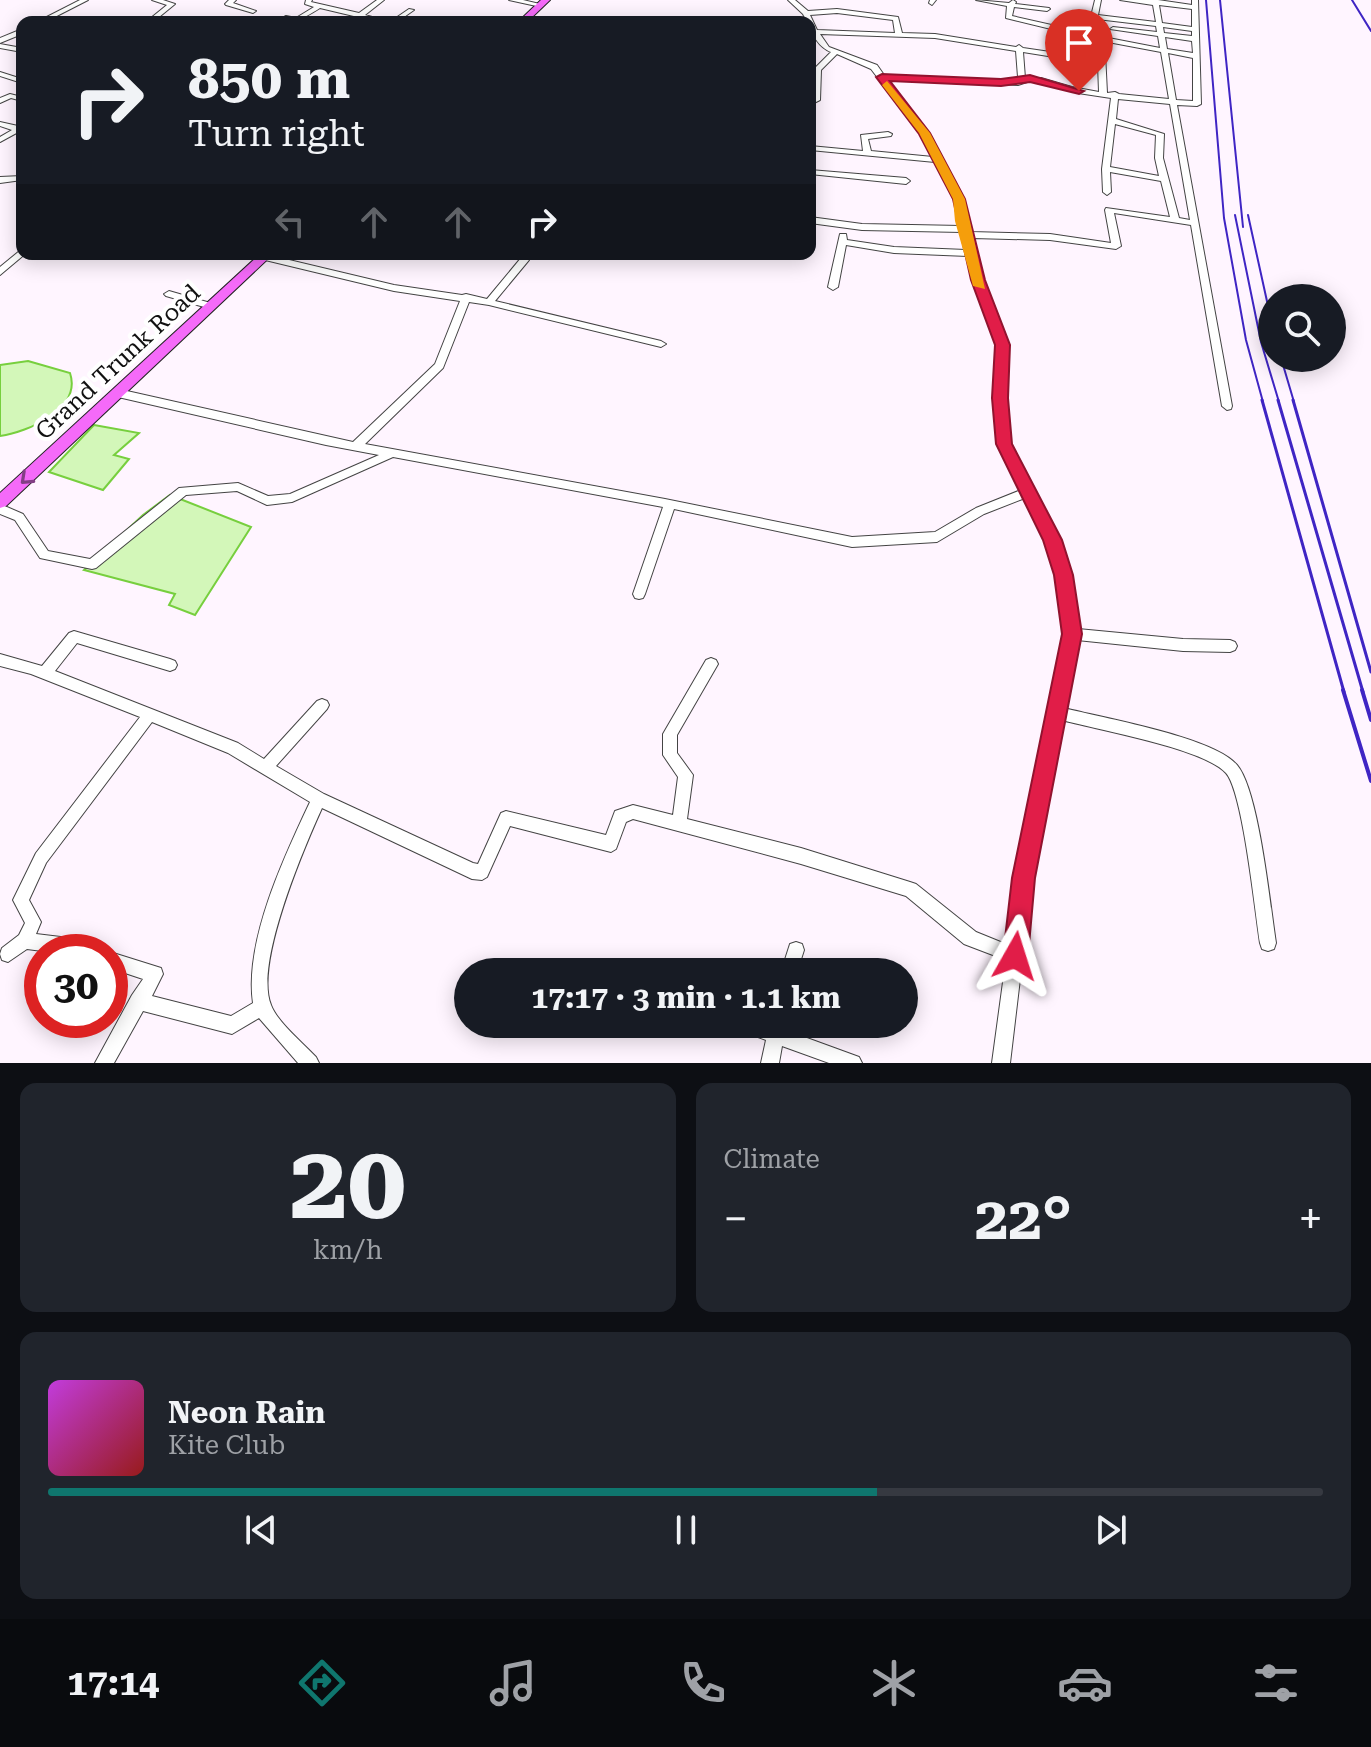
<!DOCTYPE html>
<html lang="en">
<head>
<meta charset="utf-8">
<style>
	:root { --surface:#171b24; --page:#20242c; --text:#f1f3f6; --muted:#9ea1a6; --line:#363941; --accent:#0f766e }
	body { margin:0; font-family:"Roboto Serif",serif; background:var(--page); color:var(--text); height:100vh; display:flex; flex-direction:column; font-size:30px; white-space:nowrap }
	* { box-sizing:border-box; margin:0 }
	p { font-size:26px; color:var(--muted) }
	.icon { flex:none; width:44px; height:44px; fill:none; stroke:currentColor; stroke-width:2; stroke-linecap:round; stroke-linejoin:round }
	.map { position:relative; height:1063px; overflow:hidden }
	.sheet { display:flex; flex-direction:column; gap:20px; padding:20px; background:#0d0f14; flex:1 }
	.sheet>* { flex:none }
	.guide { position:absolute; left:16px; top:16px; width:800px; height:244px; border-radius:16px; box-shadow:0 4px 20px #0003; background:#171b24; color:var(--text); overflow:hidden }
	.fabs { position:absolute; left:1258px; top:284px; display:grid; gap:16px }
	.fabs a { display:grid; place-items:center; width:88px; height:88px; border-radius:50%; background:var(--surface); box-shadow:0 4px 20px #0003; font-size:40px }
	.speed { position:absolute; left:24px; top:934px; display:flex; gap:16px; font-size:40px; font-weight:700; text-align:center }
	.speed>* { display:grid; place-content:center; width:104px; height:104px; border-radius:50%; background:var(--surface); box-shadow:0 4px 20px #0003; line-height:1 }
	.speed .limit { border:12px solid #d22; background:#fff; color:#111 }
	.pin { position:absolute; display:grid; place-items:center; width:68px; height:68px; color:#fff; margin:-82px -34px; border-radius:50% 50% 50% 0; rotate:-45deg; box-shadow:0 0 8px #0007 }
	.pin .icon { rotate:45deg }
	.me { position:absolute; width:88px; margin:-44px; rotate:6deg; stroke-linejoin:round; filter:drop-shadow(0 0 6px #0008) }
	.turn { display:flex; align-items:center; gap:28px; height:168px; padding:0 40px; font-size:36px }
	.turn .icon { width:104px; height:104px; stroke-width:2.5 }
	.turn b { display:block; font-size:56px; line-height:68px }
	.lanes { display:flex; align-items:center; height:76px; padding:0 40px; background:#0003; justify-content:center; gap:40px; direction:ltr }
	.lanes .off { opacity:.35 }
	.big { font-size:60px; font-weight:700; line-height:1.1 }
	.sheet .tile { flex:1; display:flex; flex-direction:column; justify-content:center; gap:12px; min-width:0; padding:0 28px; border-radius:16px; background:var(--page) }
	.sheet .dial { align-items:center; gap:0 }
	.dial b { font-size:104px; line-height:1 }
	.song { display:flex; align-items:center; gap:24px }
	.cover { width:96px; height:96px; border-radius:12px; background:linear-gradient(135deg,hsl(290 70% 55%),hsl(0 70% 35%)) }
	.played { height:8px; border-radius:4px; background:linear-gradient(90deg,var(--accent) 65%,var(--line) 65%) }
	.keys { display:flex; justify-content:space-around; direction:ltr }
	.heat { display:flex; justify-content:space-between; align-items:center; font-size:44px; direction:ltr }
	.sheet .tiles { flex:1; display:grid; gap:20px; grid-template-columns:1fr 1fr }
	.tile:last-child { grid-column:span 2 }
	.trip { position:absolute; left:454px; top:958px; width:464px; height:80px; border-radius:40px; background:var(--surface); box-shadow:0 4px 20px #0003; font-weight:700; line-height:80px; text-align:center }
	.dock { display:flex; height:128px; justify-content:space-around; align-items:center; background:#090b0e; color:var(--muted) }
	.dock .icon { width:56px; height:56px }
	.dock .current { color:var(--accent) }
	.dock b { font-size:36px; color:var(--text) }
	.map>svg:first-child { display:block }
	.water { fill:#d3f7b9; stroke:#77cf3e; stroke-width:2 }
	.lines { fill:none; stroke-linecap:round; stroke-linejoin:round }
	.minor-casing { stroke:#444; stroke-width:2 }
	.major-casing { stroke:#222; stroke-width:2 }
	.minor { fill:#fff; fill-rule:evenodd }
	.major { fill:#f56af9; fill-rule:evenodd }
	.rail-far2 { stroke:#3f25c4; stroke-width:2 }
	.rail-far1 { stroke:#3f25c4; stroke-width:3 }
	.rail { stroke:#3f25c4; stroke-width:4 }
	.oneway { stroke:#833e85 }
	.route { fill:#e11d48; stroke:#92132f; stroke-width:2 }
	.slow { fill:#f59e0b }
	.labels { text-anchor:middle; stroke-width:8; stroke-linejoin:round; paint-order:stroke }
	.street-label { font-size:24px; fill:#111; stroke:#fff }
</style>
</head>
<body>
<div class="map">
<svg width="1371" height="1063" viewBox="0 0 1371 1063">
	<rect width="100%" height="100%" fill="#fff5ff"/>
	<g class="water">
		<path d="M28 361 70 373C82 409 28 432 0 436V365Z"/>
		<polygon points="94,425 139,433 114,455 129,459 103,490 49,472"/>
		<polygon points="170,495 251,527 195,615 169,605 175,594 84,570 143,515"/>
	</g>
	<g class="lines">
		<defs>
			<g id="minor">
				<polygon points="80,0 88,0 45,22 37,22"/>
				<polygon points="152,0 163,0 175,4 153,22 146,22 167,5"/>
				<polygon points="229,0 236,0 233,3 256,11 253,13 226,5 225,4"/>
				<path d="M306 0H312L311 2 359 13 377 0H384L365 15 390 22 409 9 414 10 397 22H379L320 8C301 20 297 22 275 22L286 16 296 18 314 7 305 4Z"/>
				<polygon points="509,0 523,0 544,5 541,7"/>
				<path d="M788 0H795L808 11 837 9 898 17 902 33 935 34 1016 47 1019 45 1023 48 1098 59V53L1085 39 1084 37 1006 18 1007 6 976 0 1009 3 1013 0 1016 2 1015 4 1049 8 1050 9 1047 11 1014 7 1012 16 1087 33 1095 0H1101L1098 15 1156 22 1153 5 1120 0H1158L1192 5V0H1198L1201 104 1197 106 1177 105 1232 406 1231 409 1227 410 1222 406 1191 225 1114 213 1121 246 1116 249 1050 240 973 238 983 280 1008 345 1005 398 1010 444 1058 540 1070 575 1078 629 1183 639 1230 640 1235 642 1237 646 1235 650 1230 652 1183 651 1077 640 1064 708C1102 718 1214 737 1237 765 1259 791 1270 905 1276 943L1274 949 1268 951 1262 949 1260 943C1255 912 1243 792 1226 773 1203 748 1098 730 1062 720L1032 878 1010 1063H992L1006 960 964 944 906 896 801 864 633 819 626 822 616 849 611 852 510 826 487 877 482 880 472 879 322 808C304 848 254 964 271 1005 278 1023 303 1043 316 1057L319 1063H298L259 1018 232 1034 143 1011 114 1063H95L132 995 143 979 110 968V952L161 968 163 974 152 996 231 1016 253 1003C244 942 284 857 310 802L228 753 152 722 46 863 29 900 41 922 36 934 69 938 92 946 94 952H50L27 949 8 962 2 960 0 954 2 948 19 935 25 923 13 900 36 853 140 717 31 674 0 666V654L42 666 69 633 74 631 170 659 175 661 177 665 175 669 170 671 77 643 55 671 238 743 264 759 317 701 322 699 327 701 329 705 327 709 276 766 324 794 473 863 478 864 501 813 506 811 606 835 615 811 633 805 673 815 678 777 663 755V734L706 660 711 658 716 660 718 664 677 735V753L693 775 687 819 801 848 910 882 916 884 976 932 1008 945 1016 878 1049 715 1048 712 1051 707 1065 634 1058 575 1046 540 1025 498 984 514 937 542 852 547 674 509 645 594 643 598 639 599 635 598 633 594 663 507 393 457 292 502 267 505 237 491 186 495 96 568 92 569 40 558 15 520 0 514V504L23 514 48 551 90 559 179 488 238 483 268 496 290 494 379 455 326 445 118 397 113 393 118 389 353 442 435 364 460 301 394 291 261 259V255L264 254 394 285 462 295 466 294 487 299 521 258 524 257 529 260 495 301 661 341 666 344 661 347 489 305 469 302 443 368 365 444 665 499 852 537 935 532 976 508 1021 490 998 444 995 398 998 345 973 280 968 256 894 253 846 245 838 287 833 290 828 287 840 234H846L847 240 894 247 966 250 962 232 862 230 810 223V217L862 224 961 226 955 199 935 162 810 150V146L863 151 861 135 888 132 892 134 891 136 868 139 871 151 933 157 920 133 871 69 837 54 821 70 820 100 810 105V100L812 99 813 70 831 52C820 48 810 34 810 22H807L803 14ZM1159 5 1192 9V27L1162 23ZM837 13 893 20 895 33 817 30 810 15ZM1097 19 1156 26 1157 32 1113 27 1110 29 1158 36 1160 48 1093 35ZM1163 27 1192 31V36L1164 33ZM820 34 935 38 1016 51 1018 77 1016 81 884 75 877 65 829 47ZM1165 37 1192 41 1193 53 1167 49ZM1092 39 1161 52 1169 99 1119 94 1115 92 1107 93 1105 53ZM1023 52 1098 64 1099 92 1072 87 1041 78H1025ZM1168 53 1193 58V101L1176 100ZM887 79 1018 85 1027 82H1041L1078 93 1111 98 1102 169 1103 192 1107 195 1111 192 1110 172 1161 181 1170 217 1106 208 1105 210 1111 243 1050 234 971 232 963 199 928 133ZM1118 99 1170 104 1190 220 1179 218 1163 158 1164 134 1116 119ZM1115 124 1156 135 1155 158 1159 176 1110 167Z"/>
				<polygon points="930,0 936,0 932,5 929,3"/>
				<polygon points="22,29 22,34 0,43 0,38"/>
				<polygon points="0,44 22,48 22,52 0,48"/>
				<polygon points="0,72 22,79 22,83 0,76"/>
				<polygon points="10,94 22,97 22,101 11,98 0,103 0,98"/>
				<polygon points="0,122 18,126 22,125 22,130 0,142 0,137 12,130 0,126"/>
				<polygon points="810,170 906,178 910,181 906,184 810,174"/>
				<polygon points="22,176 22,180 0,183 0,177"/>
				<polygon points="22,249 22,254 25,254 0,275 0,267"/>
				<polygon points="169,291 214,304 216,306 211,309 166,296 164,294"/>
				<polygon points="796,942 802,944 804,950 797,972 781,972 790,944"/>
				<polygon points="736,1024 787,1024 785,1030 859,1057 862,1063 829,1063 782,1046 779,1063 761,1063 766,1040 739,1030"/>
			</g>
			<g id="major">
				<polygon points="541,0 550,0 527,22 518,22"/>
				<polygon points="260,254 273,254 6,506 0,508 0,493"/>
			</g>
		</defs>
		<use href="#minor" class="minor-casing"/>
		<use href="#major" class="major-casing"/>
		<use href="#minor" class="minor"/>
		<use href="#major" class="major"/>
		<g class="rail-far2">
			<polyline points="1206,0 1224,218 1246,340 1263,402"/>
			<polyline points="1220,0 1243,227"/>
			<polyline points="1352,0 1371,31"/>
			<polyline points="1235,215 1261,342 1279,402"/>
			<polyline points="1248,215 1272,324"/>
			<polyline points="1281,358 1294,402"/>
		</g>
		<g class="rail-far1">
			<polyline points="1262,400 1344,692"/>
			<polyline points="1278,400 1363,692"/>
			<polyline points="1293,400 1371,672"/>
		</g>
		<g class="rail">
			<polyline points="1343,690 1371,781"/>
			<polyline points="1362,690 1371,720"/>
		</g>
	</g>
	<defs><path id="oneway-chevron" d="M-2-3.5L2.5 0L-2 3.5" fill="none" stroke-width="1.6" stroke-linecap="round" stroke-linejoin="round" transform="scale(2)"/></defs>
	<use class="oneway" href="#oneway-chevron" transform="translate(26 479) rotate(137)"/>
	<polygon class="route" points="882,74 1001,79 1030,75 1084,91 1079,94 1030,82 1001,86 890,81 930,133 965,199 985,280 1010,345 1008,398 1012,444 1062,540 1073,575 1082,634 1035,878 1028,956 1024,965 1015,968 1006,965 1003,956 1012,878 1062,634 1054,575 1043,540 996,444 992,398 995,345 971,280 953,199 919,134 876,77"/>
	<polygon class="slow" points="887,81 930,133 965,199 985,289 973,286 955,221 953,199 919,133 882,85"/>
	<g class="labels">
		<g class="street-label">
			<text transform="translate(118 362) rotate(-43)" y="8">Grand Trunk Road</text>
		</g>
	</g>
</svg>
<div class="fabs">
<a><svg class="icon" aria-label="search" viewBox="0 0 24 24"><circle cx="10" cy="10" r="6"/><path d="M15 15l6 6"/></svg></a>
</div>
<div class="speed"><div class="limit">30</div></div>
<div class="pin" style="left:1079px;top:91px;background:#d93025"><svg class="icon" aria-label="arrive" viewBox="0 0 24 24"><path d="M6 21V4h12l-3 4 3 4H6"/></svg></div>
<svg class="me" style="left:1015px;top:956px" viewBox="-20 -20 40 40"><path d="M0-17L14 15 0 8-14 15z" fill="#e11d48" stroke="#fff" stroke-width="4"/></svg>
<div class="trip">17:17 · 3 min · 1.1 km</div>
<div class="guide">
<div class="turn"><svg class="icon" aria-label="right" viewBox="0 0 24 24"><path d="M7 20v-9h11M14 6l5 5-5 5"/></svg><div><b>850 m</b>Turn right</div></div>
<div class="lanes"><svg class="icon off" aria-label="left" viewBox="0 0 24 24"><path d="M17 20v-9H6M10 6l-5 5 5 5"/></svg><svg class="icon off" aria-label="ahead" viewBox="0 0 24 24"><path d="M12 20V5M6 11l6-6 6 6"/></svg><svg class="icon off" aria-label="ahead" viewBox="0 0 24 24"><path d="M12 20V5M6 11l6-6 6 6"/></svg><svg class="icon" aria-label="right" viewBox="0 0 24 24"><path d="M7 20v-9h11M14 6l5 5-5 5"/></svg></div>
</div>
</div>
<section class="sheet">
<div class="tiles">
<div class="tile dial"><b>20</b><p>km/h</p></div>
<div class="tile"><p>Climate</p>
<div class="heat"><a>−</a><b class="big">22°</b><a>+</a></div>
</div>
<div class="tile">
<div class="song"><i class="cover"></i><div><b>Neon Rain</b><p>Kite Club</p></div></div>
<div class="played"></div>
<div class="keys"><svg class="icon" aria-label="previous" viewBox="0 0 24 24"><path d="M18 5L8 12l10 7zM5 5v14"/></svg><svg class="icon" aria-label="pause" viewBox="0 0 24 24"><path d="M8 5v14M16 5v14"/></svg><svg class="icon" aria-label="next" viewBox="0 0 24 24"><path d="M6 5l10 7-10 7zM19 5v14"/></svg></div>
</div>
</div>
</section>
<nav class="dock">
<b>17:14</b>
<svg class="icon current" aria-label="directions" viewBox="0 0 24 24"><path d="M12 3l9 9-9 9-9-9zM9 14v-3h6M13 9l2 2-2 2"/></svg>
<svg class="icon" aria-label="music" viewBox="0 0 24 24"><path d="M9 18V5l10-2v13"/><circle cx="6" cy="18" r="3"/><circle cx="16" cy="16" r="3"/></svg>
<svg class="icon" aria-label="phone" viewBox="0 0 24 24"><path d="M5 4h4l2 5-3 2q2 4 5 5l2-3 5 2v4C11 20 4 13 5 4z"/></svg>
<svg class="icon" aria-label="climate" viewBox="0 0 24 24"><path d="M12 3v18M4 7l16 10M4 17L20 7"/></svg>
<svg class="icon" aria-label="car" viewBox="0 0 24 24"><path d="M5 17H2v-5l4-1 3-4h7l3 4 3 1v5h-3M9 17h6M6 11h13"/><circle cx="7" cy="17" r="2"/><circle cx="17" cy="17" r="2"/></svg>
<svg class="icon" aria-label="filters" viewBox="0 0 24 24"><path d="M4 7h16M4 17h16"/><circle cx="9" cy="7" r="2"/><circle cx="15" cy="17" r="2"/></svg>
</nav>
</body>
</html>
